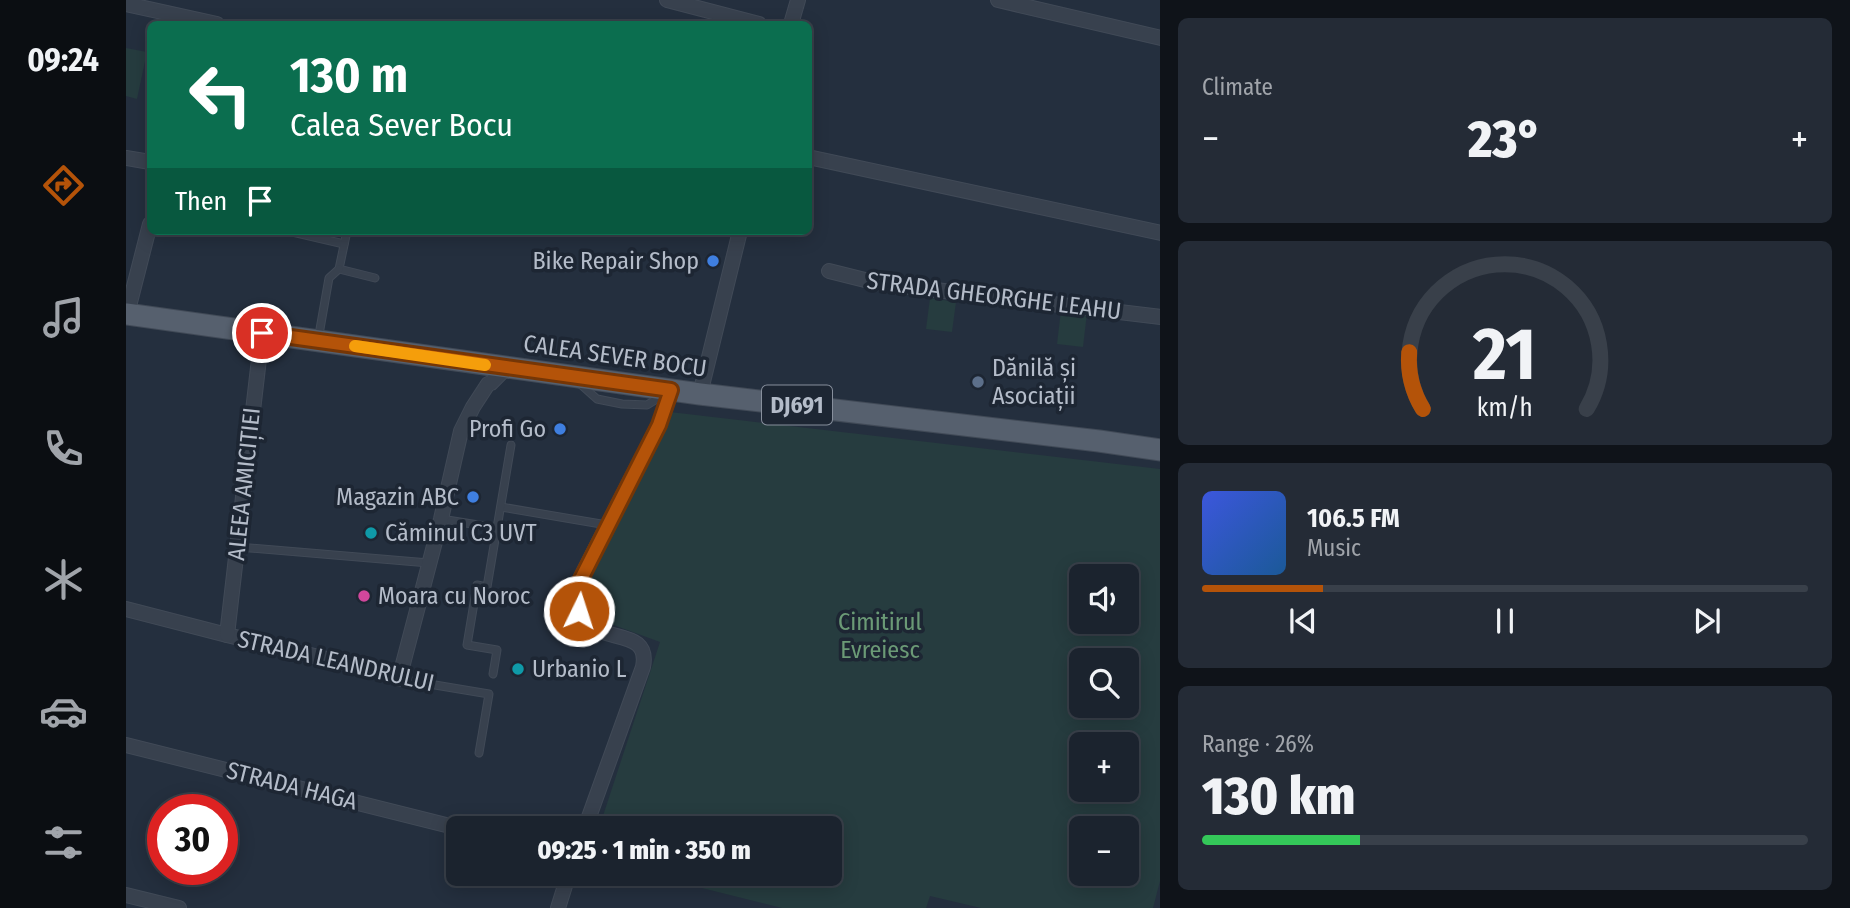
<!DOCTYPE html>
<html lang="en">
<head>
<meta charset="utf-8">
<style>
	:root { --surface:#1b232e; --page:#242b36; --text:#f1f3f6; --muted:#a0a4aa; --line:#39404a; --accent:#b45309 }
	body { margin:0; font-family:"Fira Sans Condensed",sans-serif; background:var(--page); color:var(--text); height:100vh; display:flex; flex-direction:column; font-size:26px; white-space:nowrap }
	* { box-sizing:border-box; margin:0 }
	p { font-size:23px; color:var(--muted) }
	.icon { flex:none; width:38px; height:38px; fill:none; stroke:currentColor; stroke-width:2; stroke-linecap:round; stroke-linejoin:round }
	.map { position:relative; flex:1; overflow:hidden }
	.sheet { display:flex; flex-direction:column; gap:18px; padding:18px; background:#0f1319; width:690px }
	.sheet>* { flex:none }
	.guide { position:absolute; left:21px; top:21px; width:665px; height:214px; border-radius:10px; box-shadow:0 4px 18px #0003,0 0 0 2px var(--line); background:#0b6e4f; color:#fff; overflow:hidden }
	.tools { position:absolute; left:943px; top:564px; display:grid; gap:14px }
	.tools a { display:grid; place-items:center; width:70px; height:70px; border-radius:10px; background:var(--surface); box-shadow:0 4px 18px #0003,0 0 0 2px var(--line); font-size:35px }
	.speed { position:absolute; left:21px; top:794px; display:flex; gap:14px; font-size:35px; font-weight:700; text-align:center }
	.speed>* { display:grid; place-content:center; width:91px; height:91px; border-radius:50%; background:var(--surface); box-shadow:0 4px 18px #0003,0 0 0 2px var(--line); line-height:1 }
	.speed .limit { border:10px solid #d22; background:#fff; color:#111 }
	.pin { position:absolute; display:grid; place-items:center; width:60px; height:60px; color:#fff; margin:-30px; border:4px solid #fff; border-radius:50%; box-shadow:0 2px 7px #0007 }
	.me { position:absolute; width:77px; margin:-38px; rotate:4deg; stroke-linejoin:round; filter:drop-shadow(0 0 5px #0008) }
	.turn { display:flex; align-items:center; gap:24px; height:147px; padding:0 28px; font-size:32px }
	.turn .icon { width:91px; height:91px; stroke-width:2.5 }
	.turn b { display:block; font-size:49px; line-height:60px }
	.then { display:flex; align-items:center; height:66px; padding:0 28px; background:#0003; gap:14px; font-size:26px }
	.big { font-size:52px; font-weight:800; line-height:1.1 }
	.sheet .card { flex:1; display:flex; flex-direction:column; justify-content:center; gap:10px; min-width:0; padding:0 24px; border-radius:10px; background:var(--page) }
	.sheet .dial { align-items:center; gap:0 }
	.dial svg { height:182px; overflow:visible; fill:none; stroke:var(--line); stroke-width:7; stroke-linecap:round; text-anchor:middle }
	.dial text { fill:var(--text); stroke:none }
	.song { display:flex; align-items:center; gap:21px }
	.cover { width:84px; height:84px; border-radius:10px; background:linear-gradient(135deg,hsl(230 70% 55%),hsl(210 70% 35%)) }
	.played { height:7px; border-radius:4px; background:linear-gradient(90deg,var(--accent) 20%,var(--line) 20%) }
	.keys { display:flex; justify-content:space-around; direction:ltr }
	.heat { display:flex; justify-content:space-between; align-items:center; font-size:38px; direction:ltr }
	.charge { height:10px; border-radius:5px; background:linear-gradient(90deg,#34c759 26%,var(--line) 0) }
	.trip { position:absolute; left:320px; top:816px; width:396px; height:70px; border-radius:10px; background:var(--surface); box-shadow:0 4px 18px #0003,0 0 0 2px var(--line); font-weight:800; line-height:70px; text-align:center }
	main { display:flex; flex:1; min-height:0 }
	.menu { display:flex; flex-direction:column; width:126px; justify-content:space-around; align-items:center; background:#0b0e12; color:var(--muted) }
	.menu .icon { width:49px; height:49px }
	.menu .active { color:var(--accent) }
	.menu b { font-size:32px; color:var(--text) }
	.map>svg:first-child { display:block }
	.green { fill:#263c3f; fill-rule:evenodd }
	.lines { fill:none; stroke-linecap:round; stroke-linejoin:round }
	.service-casing { stroke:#414a57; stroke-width:9 }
	.minor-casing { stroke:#414a57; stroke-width:16 }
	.primary-casing { stroke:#414a57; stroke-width:23 }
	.service { stroke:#38414e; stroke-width:7 }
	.minor { stroke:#38414e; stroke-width:14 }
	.primary { stroke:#56606e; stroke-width:21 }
	.route-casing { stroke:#753606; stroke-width:18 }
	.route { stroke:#b45309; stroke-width:12 }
	.slow { stroke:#f59e0b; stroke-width:12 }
	.shop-dot { fill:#3f7fe0; stroke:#1d2633; stroke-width:2.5 }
	.service-dot { fill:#5c6f8a; stroke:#1d2633; stroke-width:2.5 }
	.culture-dot { fill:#0f9aa8; stroke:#1d2633; stroke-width:2.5 }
	.hotel-dot { fill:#d1479c; stroke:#1d2633; stroke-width:2.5 }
	.labels { text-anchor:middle; stroke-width:7; stroke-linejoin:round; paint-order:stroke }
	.shield { fill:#1d2633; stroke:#878f9c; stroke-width:2 }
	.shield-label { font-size:23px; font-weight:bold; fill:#b4bcc9 }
	.poi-label { font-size:24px; fill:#b4bcc9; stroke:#1d2633; text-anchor:start }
	.street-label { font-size:24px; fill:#b4bcc9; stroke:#1d2633 }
	.park-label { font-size:24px; fill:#6b9a76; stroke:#1d2633 }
</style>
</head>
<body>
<main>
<nav class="menu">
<b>09:24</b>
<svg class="icon active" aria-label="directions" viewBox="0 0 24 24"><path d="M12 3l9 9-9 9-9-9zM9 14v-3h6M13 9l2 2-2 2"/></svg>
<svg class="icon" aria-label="music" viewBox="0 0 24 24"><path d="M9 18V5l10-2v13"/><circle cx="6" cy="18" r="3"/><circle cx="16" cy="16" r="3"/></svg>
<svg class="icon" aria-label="phone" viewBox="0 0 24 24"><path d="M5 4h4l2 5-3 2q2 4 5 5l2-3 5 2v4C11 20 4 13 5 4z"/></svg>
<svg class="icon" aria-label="climate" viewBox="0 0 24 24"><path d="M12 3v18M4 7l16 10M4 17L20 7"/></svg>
<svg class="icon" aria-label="car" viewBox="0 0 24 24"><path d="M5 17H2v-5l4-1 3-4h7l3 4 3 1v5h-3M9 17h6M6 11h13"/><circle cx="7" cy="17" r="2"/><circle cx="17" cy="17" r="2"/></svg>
<svg class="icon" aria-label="filters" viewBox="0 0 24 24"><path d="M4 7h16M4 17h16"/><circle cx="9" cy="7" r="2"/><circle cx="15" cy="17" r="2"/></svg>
</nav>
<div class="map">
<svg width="1035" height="908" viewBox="0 0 1035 908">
	<rect width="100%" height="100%" fill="#242f3e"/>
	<g class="green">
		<polygon points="0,48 21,52 11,99 0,96"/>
		<polygon points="804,298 830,302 826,332 800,329"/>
		<polygon points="935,310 961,313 957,347 931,344"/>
		<path d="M544 412 1034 469 1035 877 1027 908H855L804 896 800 908H656L516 873H704V828H473L534 642 463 616 458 584ZM956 576H1001V621H956ZM956 660H1001V705H956ZM956 744H1001V789H956ZM956 828H1001V873H956Z"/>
	</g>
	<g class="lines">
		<defs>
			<g id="service">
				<polyline points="162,231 218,244"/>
				<polyline points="221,231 213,269 249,278"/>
				<polyline points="194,329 203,278 213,269"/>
				<polyline points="452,382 471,399 496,404 521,405 539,394"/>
				<polyline points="375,507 481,525"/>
				<polyline points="315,519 371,528"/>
				<polyline points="112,547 303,563"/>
				<polyline points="367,674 371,650 341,645 351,585 361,587 385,445"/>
				<polyline points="273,679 363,694 353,753"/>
			</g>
			<g id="minor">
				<polyline points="541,0 633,24"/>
				<polyline points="872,0 1035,38"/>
				<polyline points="0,4 91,24"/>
				<polyline points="665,24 672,0"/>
				<polyline points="682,157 1035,233"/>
				<polyline points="0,158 24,162"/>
				<polyline points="703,271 751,283 1035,317"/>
				<polyline points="1,314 24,224"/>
				<polyline points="574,394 614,231"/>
				<polyline points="0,609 101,635 255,672 273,679 315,519 335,431 347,407 362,384 365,383 380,368"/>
				<polyline points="101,635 136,333"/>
				<polyline points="0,745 332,828"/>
				<path d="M459 828 517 667C526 621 460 651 452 605 450 595 451 587 455 577L533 424 546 390"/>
				<polyline points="0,895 53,908"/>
				<polyline points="432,908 443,873"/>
			</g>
			<polyline id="primary" points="0,314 574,394 973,441 1035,450"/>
		</defs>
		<use href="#service" class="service-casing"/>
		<use href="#minor" class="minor-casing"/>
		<use href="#primary" class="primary-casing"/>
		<use href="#service" class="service"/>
		<use href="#minor" class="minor"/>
		<use href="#primary" class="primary"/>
	</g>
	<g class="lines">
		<defs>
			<polyline id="route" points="136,333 545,390 533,425 453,583 451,600 453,611"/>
		</defs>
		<use href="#route" class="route-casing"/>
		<use href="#route" class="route"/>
		<polyline class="slow" points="229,346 359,365"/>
	</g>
	<g class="shop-dot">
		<circle cx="587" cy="261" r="7"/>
		<circle cx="434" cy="429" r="7"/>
		<circle cx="347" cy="497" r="7"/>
	</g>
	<circle class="service-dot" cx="852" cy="382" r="7"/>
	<g class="culture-dot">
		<circle cx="245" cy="533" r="7"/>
		<circle cx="392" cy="669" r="7"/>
	</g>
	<circle class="hotel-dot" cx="238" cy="596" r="7"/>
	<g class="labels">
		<rect class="shield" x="636" y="385.5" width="70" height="39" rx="5"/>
		<g class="shield-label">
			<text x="671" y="413">DJ691</text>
		</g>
		<g class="poi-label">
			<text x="573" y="269" text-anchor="end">Bike Repair Shop</text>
			<text x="866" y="376">Dănilă și<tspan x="866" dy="28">Asociații</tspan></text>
			<text x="420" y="437" text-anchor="end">Profi Go</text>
			<text x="333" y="505" text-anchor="end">Magazin ABC</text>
			<text x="259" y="541">Căminul C3 UVT</text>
			<text x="252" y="604">Moara cu Noroc</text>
			<text x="406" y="677">Urbanio L</text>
		</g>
		<g class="street-label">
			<text transform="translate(868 296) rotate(7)" y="8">STRADA GHEORGHE LEAHU</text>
			<text transform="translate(489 356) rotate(8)" y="8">CALEA SEVER BOCU</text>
			<text transform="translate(118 484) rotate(-84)" y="8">ALEEA AMICIȚIEI</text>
			<text transform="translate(210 661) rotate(13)" y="8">STRADA LEANDRULUI</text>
			<text transform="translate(166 786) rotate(14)" y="8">STRADA HAGA</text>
		</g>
		<g class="park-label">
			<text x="754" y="630">Cimitirul<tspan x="754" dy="28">Evreiesc</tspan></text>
		</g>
	</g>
</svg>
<div class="tools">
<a><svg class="icon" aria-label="sound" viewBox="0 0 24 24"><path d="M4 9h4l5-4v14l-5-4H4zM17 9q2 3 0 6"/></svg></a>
<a><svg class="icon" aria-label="search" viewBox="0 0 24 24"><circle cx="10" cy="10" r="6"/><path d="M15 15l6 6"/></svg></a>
<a>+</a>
<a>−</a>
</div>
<div class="speed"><div class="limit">30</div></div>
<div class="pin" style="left:136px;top:333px;background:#d93025"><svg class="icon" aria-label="arrive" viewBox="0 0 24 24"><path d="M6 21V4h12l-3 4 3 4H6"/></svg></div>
<svg class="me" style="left:453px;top:611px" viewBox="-20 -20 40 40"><circle r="17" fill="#b45309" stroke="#fff" stroke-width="3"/><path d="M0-11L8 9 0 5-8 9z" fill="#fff"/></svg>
<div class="trip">09:25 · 1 min · 350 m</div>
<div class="guide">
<div class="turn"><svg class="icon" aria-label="left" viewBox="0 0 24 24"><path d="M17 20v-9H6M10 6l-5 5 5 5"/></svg><div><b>130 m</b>Calea Sever Bocu</div></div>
<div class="then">Then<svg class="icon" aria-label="arrive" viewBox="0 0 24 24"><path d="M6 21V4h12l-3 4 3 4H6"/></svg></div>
</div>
</div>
<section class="sheet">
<div class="card"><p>Climate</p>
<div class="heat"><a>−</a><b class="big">23°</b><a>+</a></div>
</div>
<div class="card dial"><svg viewBox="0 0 100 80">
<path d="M14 69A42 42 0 1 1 86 69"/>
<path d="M14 69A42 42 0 0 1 8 44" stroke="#b45309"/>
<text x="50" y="56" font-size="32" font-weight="700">21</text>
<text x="50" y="72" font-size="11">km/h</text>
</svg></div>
<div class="card">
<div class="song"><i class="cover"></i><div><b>106.5 FM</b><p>Music</p></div></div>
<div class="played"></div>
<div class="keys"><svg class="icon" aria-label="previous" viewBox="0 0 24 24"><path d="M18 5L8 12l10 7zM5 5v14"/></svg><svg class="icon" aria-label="pause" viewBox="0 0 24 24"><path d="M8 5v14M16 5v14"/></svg><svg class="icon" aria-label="next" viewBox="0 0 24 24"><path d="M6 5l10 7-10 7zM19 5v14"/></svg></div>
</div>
<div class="card"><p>Range · 26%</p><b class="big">130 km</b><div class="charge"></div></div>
</section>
</main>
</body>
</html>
